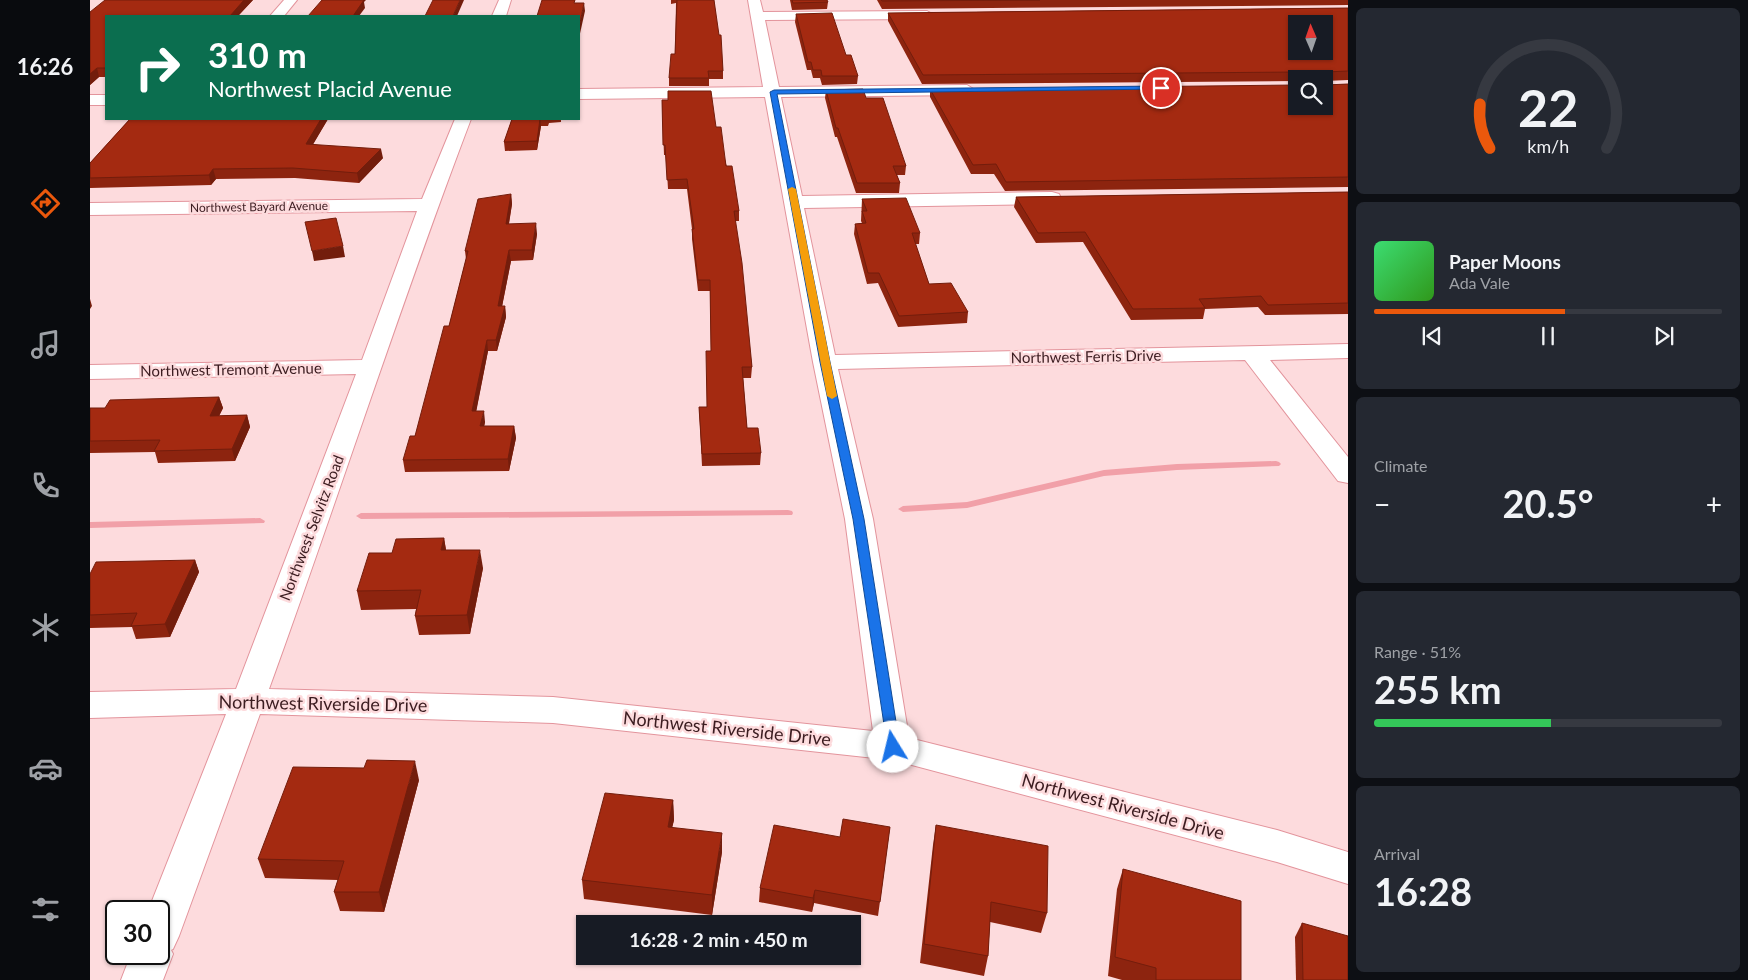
<!DOCTYPE html>
<html lang="en">
<head>
<meta charset="utf-8">
<style>
	:root { --surface:#171b24; --page:#242831; --text:#f1f3f6; --muted:#9ea1a6; --line:#363941; --accent:#ea580c }
	body { margin:0; font-family:Lato,sans-serif; background:var(--page); color:var(--text); height:100vh; display:flex; flex-direction:column; font-size:19px; white-space:nowrap }
	* { box-sizing:border-box; margin:0 }
	p { font-size:16px; color:var(--muted) }
	.icon { flex:none; width:28px; height:28px; fill:none; stroke:currentColor; stroke-width:2; stroke-linecap:round; stroke-linejoin:round }
	.map { position:relative; flex:1; overflow:hidden }
	.sheet { display:flex; flex-direction:column; gap:8px; padding:8px; background:#0d0f14; width:400px }
	.sheet>* { flex:none }
	.top-card { position:absolute; left:15px; top:15px; width:475px; height:105px; border-radius:0px; box-shadow:0 1px 4px #0004; background:#0b6e4f; color:#fff; overflow:hidden }
	.needle { width:32px; rotate:358deg }
	.buttons { position:absolute; left:1198px; top:15px; display:grid; gap:10px }
	.buttons a { display:grid; place-items:center; width:45px; height:45px; border-radius:0px; background:var(--surface); box-shadow:0 1px 4px #0004; font-size:25px }
	.speed { position:absolute; left:15px; top:900px; display:flex; gap:10px; font-size:25px; font-weight:700; text-align:center }
	.speed>* { display:grid; place-content:center; width:65px; height:65px; border-radius:50%; background:var(--surface); box-shadow:0 1px 4px #0004; line-height:1 }
	.speed .limit { border:2px solid #111; border-radius:8px; background:#fff; color:#111 }
	.pin { position:absolute; display:grid; place-items:center; width:42px; height:42px; color:#fff; margin:-21px; border:2px solid #fff; border-radius:50%; box-shadow:0 1px 5px #0007 }
	.me { position:absolute; width:55px; margin:-28px; rotate:351deg; stroke-linejoin:round; filter:drop-shadow(0 0 4px #0008) }
	.turn { display:flex; align-items:center; gap:18px; height:105px; padding:0 20px; font-size:22px }
	.turn .icon { width:65px; height:65px; stroke-width:2.5 }
	.turn b { display:block; font-size:35px; line-height:42px }
	.big { font-size:38px; font-weight:700; line-height:1.1 }
	.sheet .tile { flex:1; display:flex; flex-direction:column; justify-content:center; gap:8px; min-width:0; padding:0 18px; border-radius:8px; background:var(--page) }
	.sheet .dial { align-items:center; gap:0 }
	.dial svg { height:130px; overflow:visible; fill:none; stroke:var(--line); stroke-width:7; stroke-linecap:round; text-anchor:middle }
	.dial text { fill:var(--text); stroke:none }
	.song { display:flex; align-items:center; gap:15px }
	.cover { width:60px; height:60px; border-radius:8px; background:linear-gradient(135deg,hsl(140 70% 55%),hsl(110 70% 35%)) }
	.played { height:5px; border-radius:2px; background:linear-gradient(90deg,var(--accent) 55%,var(--line) 55%) }
	.keys { display:flex; justify-content:space-around; direction:ltr }
	.heat { display:flex; justify-content:space-between; align-items:center; font-size:28px; direction:ltr }
	.charge { height:8px; border-radius:4px; background:linear-gradient(90deg,#34c759 51%,var(--line) 0) }
	.trip { position:absolute; left:486px; top:915px; width:285px; height:50px; border-radius:0px; background:var(--surface); box-shadow:0 1px 4px #0004; font-weight:700; line-height:50px; text-align:center }
	main { display:flex; flex:1; min-height:0 }
	.menu { display:flex; flex-direction:column; width:90px; justify-content:space-around; align-items:center; background:#090b0e; color:var(--muted) }
	.menu .icon { width:35px; height:35px }
	.menu .selected { color:var(--accent) }
	.menu b { font-size:22px; color:var(--text) }
	.map>svg:first-child { display:block }
	.lines { fill:none; stroke-linecap:round; stroke-linejoin:round }
	.stream { fill:#f1a0a8; fill-rule:evenodd }
	.minor-casing { stroke:#e3949c; stroke-width:2 }
	.minor { fill:#fff; fill-rule:evenodd }
	.wall { fill:#8d240f }
	.shaded-wall { fill:#731d0c }
	.building { fill:#a42a11; stroke:#731d0c; fill-rule:evenodd }
	.route { fill:#1a73e8; stroke:#114b97 }
	.slow { fill:#f59e0b }
	.labels { text-anchor:middle; stroke-width:5; stroke-linejoin:round; paint-order:stroke }
	.far-street-label { font-size:12px; fill:#3b1c20; stroke:#fddbdd }
	.street-label { font-size:15px; fill:#3b1c20; stroke:#fddbdd }
	.near-street-label { font-size:18px; fill:#3b1c20; stroke:#fddbdd }
</style>
</head>
<body>
<main>
<nav class="menu">
<b>16:26</b>
<svg class="icon selected" aria-label="directions" viewBox="0 0 24 24"><path d="M12 3l9 9-9 9-9-9zM9 14v-3h6M13 9l2 2-2 2"/></svg>
<svg class="icon" aria-label="music" viewBox="0 0 24 24"><path d="M9 18V5l10-2v13"/><circle cx="6" cy="18" r="3"/><circle cx="16" cy="16" r="3"/></svg>
<svg class="icon" aria-label="phone" viewBox="0 0 24 24"><path d="M5 4h4l2 5-3 2q2 4 5 5l2-3 5 2v4C11 20 4 13 5 4z"/></svg>
<svg class="icon" aria-label="climate" viewBox="0 0 24 24"><path d="M12 3v18M4 7l16 10M4 17L20 7"/></svg>
<svg class="icon" aria-label="car" viewBox="0 0 24 24"><path d="M5 17H2v-5l4-1 3-4h7l3 4 3 1v5h-3M9 17h6M6 11h13"/><circle cx="7" cy="17" r="2"/><circle cx="17" cy="17" r="2"/></svg>
<svg class="icon" aria-label="filters" viewBox="0 0 24 24"><path d="M4 7h16M4 17h16"/><circle cx="9" cy="7" r="2"/><circle cx="15" cy="17" r="2"/></svg>
</nav>
<div class="map">
<svg width="1258" height="980" viewBox="0 0 1258 980">
	<rect width="100%" height="100%" fill="#fddbdd"/>
	<g class="lines">
		<g class="stream">
			<polygon points="1186,461 1189,462 1191,464 1189,466 1087,470 1014,476 877,508 813,512 808,509 813,506 877,502 1014,470 1087,464"/>
			<polygon points="698,510 702,511 703,513 702,515 271,519 266,516 271,513"/>
			<polygon points="170,518 175,521 174,523 0,528 0,522"/>
		</g>
		<defs>
			<g id="minor">
				<polygon points="194,0 207,0 194,16 180,16"/>
				<polygon points="409,0 421,0 416,16 402,16"/>
				<path d="M658 0H670L673 12 837 11 844 15 837 19 675 20 689 87 877 85 885 90 877 95 691 97 712 196 962 192 969 194 971 198 969 202 962 204 714 208 745 355 1258 344V358L1180 360 1258 457V483L1248 481 1155 360 748 369 783 519 819 738 1187 830 1258 852V884L1187 862 803 760 463 723 170 714 89 936 83 949 81 950 83 954 73 980H31L41 954H69V911H58L136 714 0 718V692L146 689 266 374 0 379V365L272 360 327 211 0 215V203L332 199 365 119H381C309 308 248 499 179 689L463 697 783 731 755 519 723 362 675 97 489 99V89L673 87Z"/>
				<rect x="0" y="95" width="16" height="10"/>
			</g>
		</defs>
		<use href="#minor" class="minor-casing"/>
		<use href="#minor" class="minor"/>
	</g>
	<g class="wall">
		<polygon points="163,0 148,16 16,16 16,77 9,77 0,85 0,12"/>
		<polygon points="581,0 624,0 633,71 633,79 619,79 619,86 579,86 579,78 585,54 586,3 581,4"/>
		<polygon points="700,0 737,0 738,2 737,9 702,10"/>
		<polygon points="787,0 1258,0 1258,5 792,9"/>
		<polygon points="1258,8 1258,80 1235,81 1235,85 1258,84 1258,187 915,191 904,174 881,174 840,97 840,89 1206,106 1234,79 1206,79 1206,81 832,84 798,21 798,13"/>
		<polygon points="706,14 756,55 768,76 767,84 732,85 730,78 723,78 721,70 717,70 705,22"/>
		<polygon points="736,90 776,98 816,166 815,175 807,175 810,183 809,193 766,193 747,137 745,137 735,98"/>
		<polygon points="572,100 626,127 649,211 649,221 645,221 662,367 661,378 653,378 657,428 671,453 670,465 612,466 609,407 617,407 621,351 620,291 608,291 602,239 602,229 597,189 578,189 576,155 574,155"/>
		<polygon points="40,119 238,119 223,144 293,158 269,183 205,178 126,179 121,185 0,188 0,163"/>
		<polygon points="422,119 471,119 471,122 459,123 458,126 451,126 447,150 415,151 414,142"/>
		<polygon points="1258,192 1258,314 1175,315 1168,307 1115,309 1113,319 1041,320 993,242 946,243 924,207 926,197"/>
		<polygon points="421,194 422,204 419,224 447,234 443,260 421,261 412,306 415,306 416,317 407,351 398,351 386,411 395,422 394,426 424,426 426,438 419,471 315,472 313,460 325,436 359,326 376,259 375,251"/>
		<polygon points="772,199 830,233 829,244 825,244 839,284 878,312 877,323 808,327 788,283 777,284 764,234 765,224 772,223 771,221"/>
		<polygon points="129,397 133,408 129,416 157,415 160,427 145,461 68,463 65,452 0,453 0,408 15,408"/>
		<polygon points="354,538 356,550 393,568 380,634 329,635 325,616 326,609 271,610 267,591 302,553"/>
		<polygon points="105,560 109,572 80,637 46,639 42,627 0,628 0,574"/>
		<polygon points="329,780 294,912 250,911 244,892 248,880 175,878 168,859"/>
		<polygon points="583,800 584,820 582,827 632,852 622,915 494,899 492,880"/>
		<polygon points="846,825 957,913 951,933 900,922 898,956 894,976 830,963 843,845"/>
		<polygon points="800,827 788,916 724,903 722,912 669,902 670,888 750,837"/>
		<polygon points="1033,869 1151,980 1032,980 1018,976 1027,889"/>
		<polygon points="1212,923 1258,980 1206,980 1205,937"/>
	</g>
	<g class="shaded-wall">
		<polygon points="154,0 163,0 148,16 140,16"/>
		<polygon points="269,0 276,0 274,2 275,8 269,16 263,16"/>
		<polygon points="370,0 374,0 367,16 363,16"/>
		<polygon points="494,3 495,11 489,38 489,28"/>
		<polygon points="7,68 9,77 0,85 0,74"/>
		<polygon points="231,119 238,119 218,153 216,144"/>
		<polygon points="450,119 451,126 447,150 447,141"/>
		<polygon points="291,149 293,158 269,183 267,173"/>
		<polygon points="123,169 126,179 121,185 119,175"/>
		<polygon points="421,194 422,204 417,234 416,224"/>
		<polygon points="446,223 447,234 443,260 442,250"/>
		<polygon points="253,246 255,257 224,261 222,251"/>
		<polygon points="419,250 421,261 410,317 408,306"/>
		<polygon points="0,299 2,306 0,309"/>
		<polygon points="415,306 416,317 407,351 406,340"/>
		<polygon points="397,340 398,351 384,423 382,411"/>
		<polygon points="129,397 133,408 123,428 120,416"/>
		<polygon points="394,411 395,422 392,438 390,426"/>
		<polygon points="157,415 160,427 145,461 142,449"/>
		<polygon points="424,426 426,438 419,471 418,459"/>
		<polygon points="354,538 357,556 351,550"/>
		<polygon points="390,550 393,568 380,634 377,615"/>
		<polygon points="105,560 109,572 80,637 75,624"/>
		<polygon points="325,761 329,780 294,912 289,892"/>
		<polygon points="583,800 584,820 578,846 578,827"/>
		<polygon points="632,833 632,852 622,915 622,895"/>
		<polygon points="725,890 724,903 722,912 723,898"/>
	</g>
	<g class="building">
		<polygon points="15,0 154,0 140,16 16,16 16,68 7,68 0,74 0,12"/>
		<polygon points="232,0 274,0 263,16 266,16 218,16"/>
		<polygon points="343,0 370,0 363,16 328,16 335,16"/>
		<polygon points="452,0 485,0 484,3 494,3 489,28 489,16 447,16"/>
		<polygon points="587,0 624,0 629,35 631,35 633,71 618,71 619,78 579,78 581,54 585,54"/>
		<polygon points="702,0 737,0 738,2 703,3"/>
		<polygon points="791,0 950,0 792,1"/>
		<path d="M1258 8V71L1235 72V85L1258 84V177L916 182 906 164 883 165 840 89 1206 85V106H1234V79H1209L1210 72 833 75 798 13ZM1206 24H1234V51H1206Z"/>
		<polygon points="742,13 756,55 761,55 768,76 732,76 731,70 723,70 721,62 718,62 706,14"/>
		<polygon points="773,89 776,98 793,98 816,166 803,166 810,183 767,183 748,128 746,128 736,90"/>
		<polygon points="578,91 621,91 626,127 631,127 636,166 642,166 649,211 644,211 652,263 662,367 652,367 657,428 668,428 671,453 612,454 609,407 617,407 616,351 621,351 620,280 608,280 602,229 604,229 597,179 577,180 575,145 573,145 572,100 578,100"/>
		<polygon points="40,119 231,119 216,144 291,149 267,173 203,168 123,169 119,175 0,178 0,163"/>
		<polygon points="422,119 450,119 447,141 414,142"/>
		<polygon points="1258,192 1258,303 1178,305 1171,296 1109,299 1115,308 1043,309 995,232 948,233 926,197"/>
		<polygon points="421,194 416,224 446,223 442,250 419,250 408,306 415,306 406,340 397,340 382,411 394,411 390,426 424,426 418,459 313,460 320,436 325,436 354,326 359,326 378,251 375,251 388,199"/>
		<polygon points="816,198 830,233 822,233 839,284 861,283 878,312 809,316 789,273 778,273 765,224 776,223 772,211 777,211 772,199"/>
		<polygon points="246,218 253,246 222,251 215,222"/>
		<polygon points="129,397 120,416 157,415 142,449 64,451 70,440 0,441 0,408 15,408 20,400"/>
		<polygon points="354,538 351,550 390,550 377,615 325,616 331,590 267,591 279,553 302,553 306,539"/>
		<polygon points="105,560 75,624 41,626 47,613 0,615 0,574 6,562"/>
		<polygon points="277,760 325,761 289,892 244,892 254,861 168,859 203,767 274,768"/>
		<polygon points="515,793 583,800 578,827 632,833 622,895 492,880"/>
		<polygon points="753,819 800,827 790,902 725,890 723,898 670,888 684,825 750,837"/>
		<polygon points="846,825 958,846 957,913 901,902 898,956 834,944"/>
		<polygon points="1033,869 1151,901 1151,980 1066,980 1066,968 1025,957"/>
		<polygon points="1212,923 1258,936 1258,980 1213,980"/>
	</g>
	<polygon class="route" points="1071,86 1073,89 687,94 740,362 774,519 810,747 808,751 798,751 763,519 730,362 680,92 684,90"/>
	<polygon class="slow" points="702,187 706,189 747,396 742,399 737,396 698,189"/>
	<g class="labels">
		<g class="far-street-label">
			<text transform="translate(169 207) rotate(-1)" y="4">Northwest Bayard Avenue</text>
		</g>
		<g class="street-label">
			<text transform="translate(996 357) rotate(-1)" y="5">Northwest Ferris Drive</text>
			<text transform="translate(141 370) rotate(-1)" y="5">Northwest Tremont Avenue</text>
			<text transform="translate(222 528) rotate(-69)" y="5">Northwest Selvitz Road</text>
		</g>
		<g class="near-street-label">
			<text transform="translate(233 704) rotate(1)" y="6">Northwest Riverside Drive</text>
			<text transform="translate(637 729) rotate(6)" y="6">Northwest Riverside Drive</text>
			<text transform="translate(1033 807) rotate(15)" y="6">Northwest Riverside Drive</text>
		</g>
	</g>
</svg>
<div class="buttons">
<a><svg class="needle" viewBox="-14 -14 28 28"><path d="M0-13l5 13h-10z" fill="#e53935"/><path d="M0 13l5-13h-10z" fill="#9ea1a6"/></svg></a>
<a><svg class="icon" aria-label="search" viewBox="0 0 24 24"><circle cx="10" cy="10" r="6"/><path d="M15 15l6 6"/></svg></a>
</div>
<div class="speed"><div class="limit">30</div></div>
<div class="pin" style="left:1071px;top:88px;background:#d93025"><svg class="icon" aria-label="arrive" viewBox="0 0 24 24"><path d="M6 21V4h12l-3 4 3 4H6"/></svg></div>
<svg class="me" style="left:803px;top:747px" viewBox="-20 -20 40 40"><circle r="19" fill="#fff"/><path d="M0-13L10 11 0 6-10 11z" fill="#1a73e8"/></svg>
<div class="trip">16:28 · 2 min · 450 m</div>
<div class="top-card">
<div class="turn"><svg class="icon" aria-label="right" viewBox="0 0 24 24"><path d="M7 20v-9h11M14 6l5 5-5 5"/></svg><div><b>310 m</b>Northwest Placid Avenue</div></div>
</div>
</div>
<section class="sheet">
<div class="tile dial"><svg viewBox="0 0 100 80">
<path d="M14 69A42 42 0 1 1 86 69"/>
<path d="M14 69A42 42 0 0 1 8 42" stroke="#ea580c"/>
<text x="50" y="56" font-size="32" font-weight="700">22</text>
<text x="50" y="72" font-size="11">km/h</text>
</svg></div>
<div class="tile">
<div class="song"><i class="cover"></i><div><b>Paper Moons</b><p>Ada Vale</p></div></div>
<div class="played"></div>
<div class="keys"><svg class="icon" aria-label="previous" viewBox="0 0 24 24"><path d="M18 5L8 12l10 7zM5 5v14"/></svg><svg class="icon" aria-label="pause" viewBox="0 0 24 24"><path d="M8 5v14M16 5v14"/></svg><svg class="icon" aria-label="next" viewBox="0 0 24 24"><path d="M6 5l10 7-10 7zM19 5v14"/></svg></div>
</div>
<div class="tile"><p>Climate</p>
<div class="heat"><a>−</a><b class="big">20.5°</b><a>+</a></div>
</div>
<div class="tile"><p>Range · 51%</p><b class="big">255 km</b><div class="charge"></div></div>
<div class="tile"><p>Arrival</p><b class="big">16:28</b></div>
</section>
</main>
</body>
</html>
